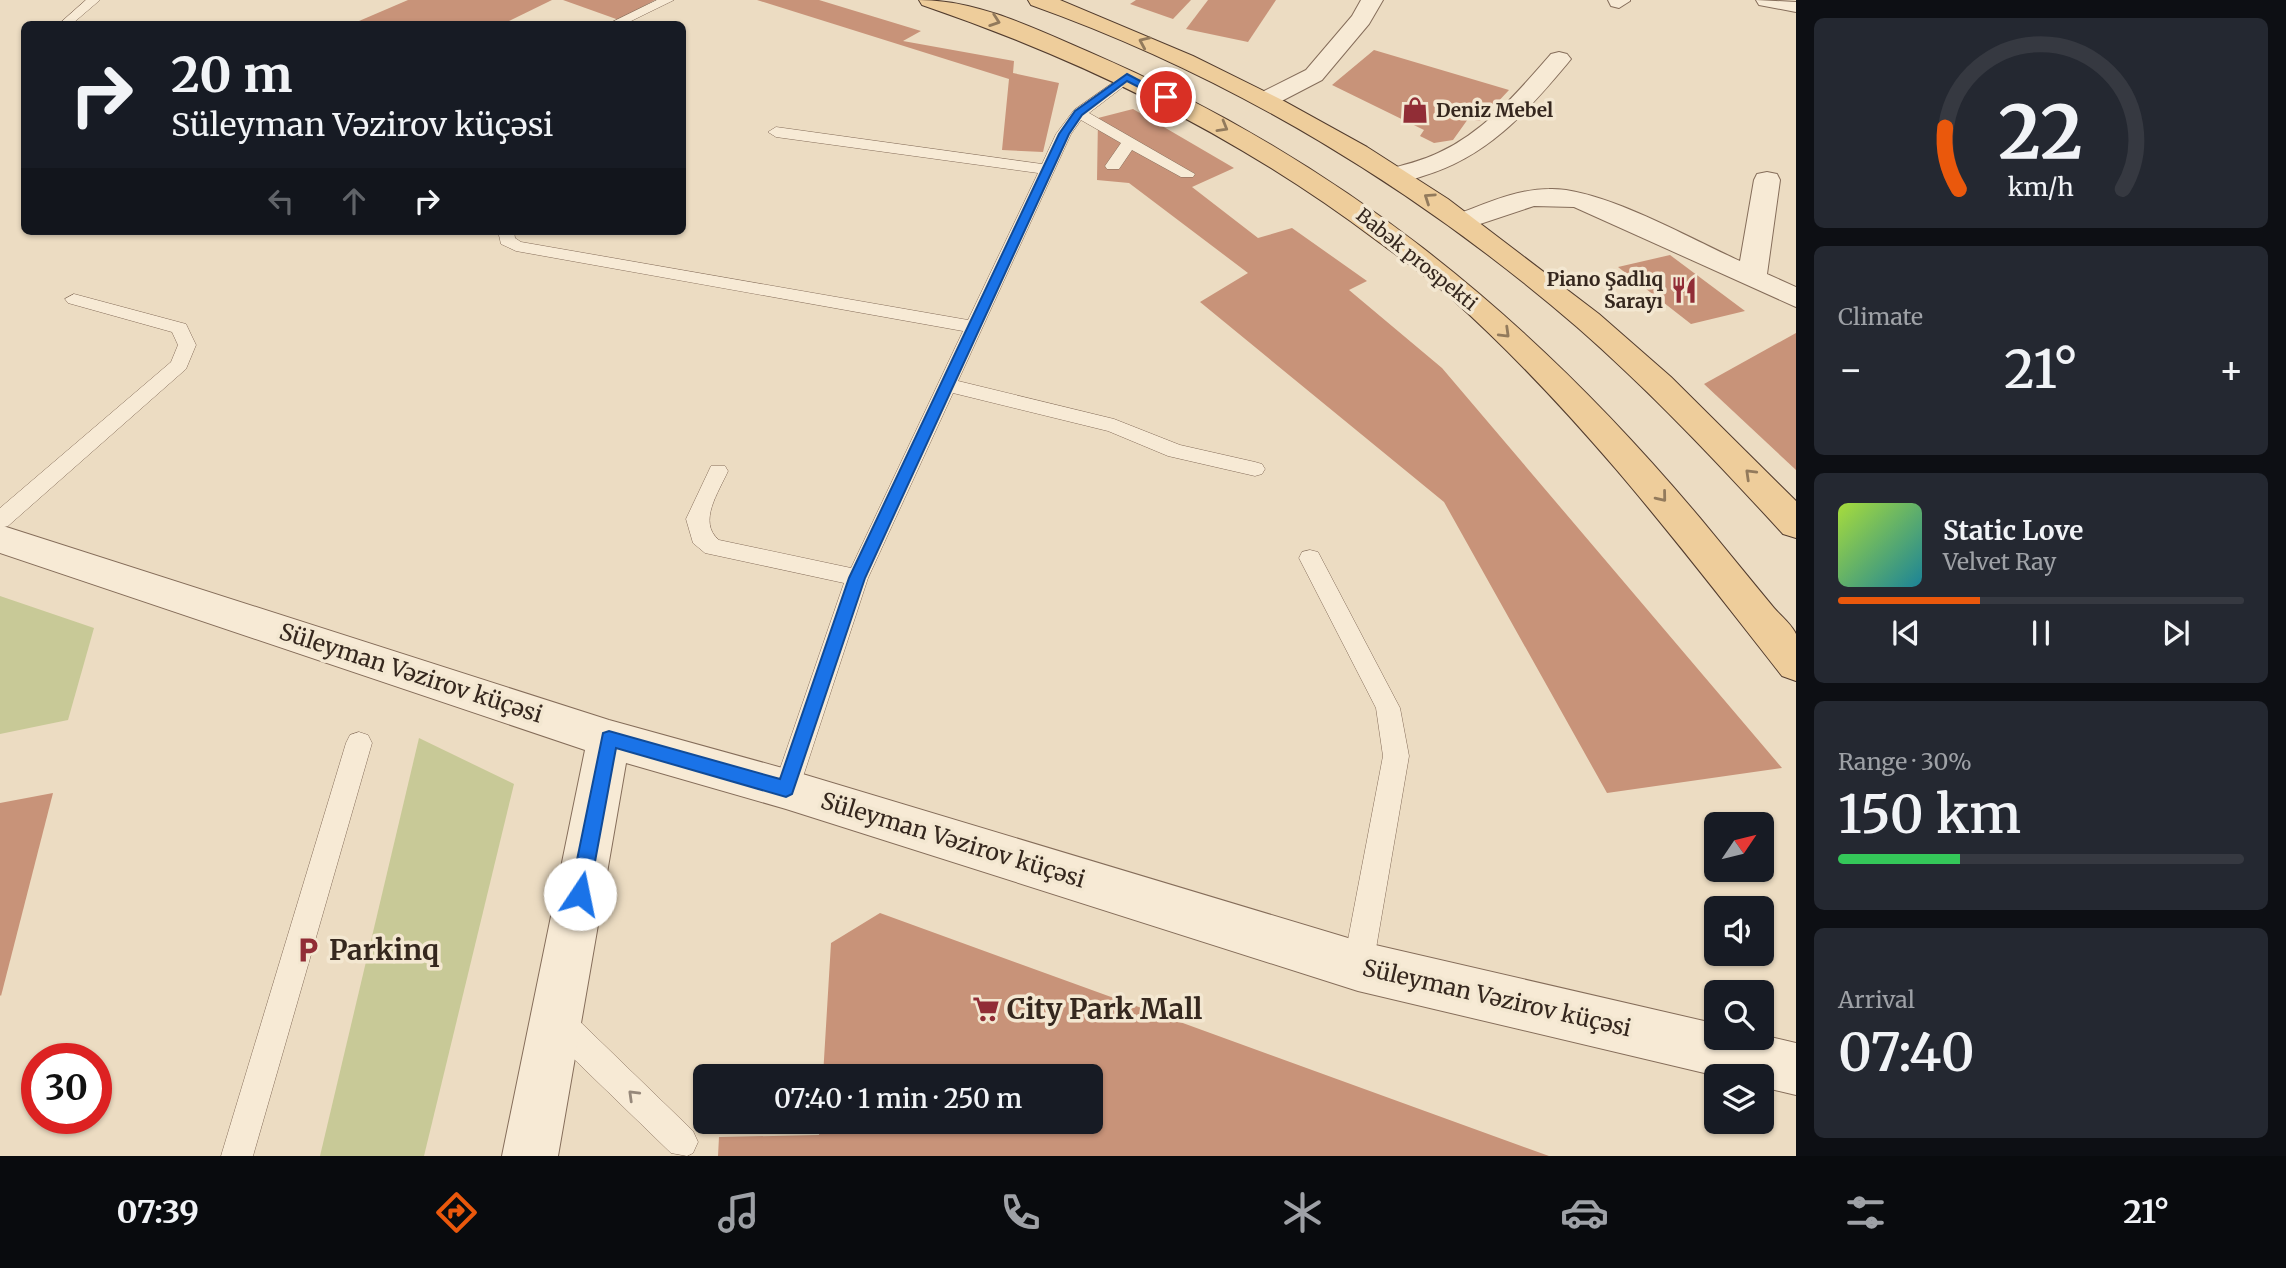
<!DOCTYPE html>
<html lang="en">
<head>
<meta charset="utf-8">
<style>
	:root { --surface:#171b24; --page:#242831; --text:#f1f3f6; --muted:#9ea1a6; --line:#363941; --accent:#ea580c }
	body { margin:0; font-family:Merriweather,serif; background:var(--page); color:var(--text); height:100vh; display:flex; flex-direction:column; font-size:26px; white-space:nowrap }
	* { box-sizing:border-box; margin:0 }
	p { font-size:23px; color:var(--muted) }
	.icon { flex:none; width:38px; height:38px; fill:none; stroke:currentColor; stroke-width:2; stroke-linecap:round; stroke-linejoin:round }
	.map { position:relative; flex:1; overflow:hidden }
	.side { display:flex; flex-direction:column; gap:18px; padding:18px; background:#0d0f14; width:490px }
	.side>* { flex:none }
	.top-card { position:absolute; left:21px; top:21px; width:665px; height:214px; border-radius:10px; box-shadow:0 2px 5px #0004; background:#171b24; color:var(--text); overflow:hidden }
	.needle { width:46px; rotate:55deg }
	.controls { position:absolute; left:1704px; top:812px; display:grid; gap:14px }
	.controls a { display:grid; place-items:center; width:70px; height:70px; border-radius:10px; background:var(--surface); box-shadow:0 2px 5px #0004; font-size:35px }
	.speed { position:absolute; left:21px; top:1043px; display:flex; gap:14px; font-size:35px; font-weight:700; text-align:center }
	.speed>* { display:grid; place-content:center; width:91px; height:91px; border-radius:50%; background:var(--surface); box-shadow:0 2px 5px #0004; line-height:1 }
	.speed .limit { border:10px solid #d22; background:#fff; color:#111 }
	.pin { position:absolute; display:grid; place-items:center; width:60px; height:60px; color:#fff; margin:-30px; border:4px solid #fff; border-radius:50%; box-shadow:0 2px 7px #0007 }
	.me { position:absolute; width:77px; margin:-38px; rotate:11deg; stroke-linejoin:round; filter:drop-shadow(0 0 5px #0008) }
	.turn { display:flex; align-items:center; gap:24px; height:147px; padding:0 35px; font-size:32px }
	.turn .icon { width:91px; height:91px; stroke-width:2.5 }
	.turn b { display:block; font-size:49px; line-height:60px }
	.lanes { display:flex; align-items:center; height:66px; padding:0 35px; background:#0003; justify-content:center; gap:35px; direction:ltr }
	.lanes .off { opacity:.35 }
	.big { font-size:52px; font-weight:600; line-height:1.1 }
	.side .card { flex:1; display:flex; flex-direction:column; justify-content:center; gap:10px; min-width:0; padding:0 24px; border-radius:10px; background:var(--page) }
	.side .dial { align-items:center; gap:0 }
	.dial svg { height:182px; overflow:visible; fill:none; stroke:var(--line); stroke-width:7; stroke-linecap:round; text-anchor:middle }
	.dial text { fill:var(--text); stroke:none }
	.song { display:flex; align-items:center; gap:21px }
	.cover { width:84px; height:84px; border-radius:10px; background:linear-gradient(135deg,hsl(80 70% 55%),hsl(190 70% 35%)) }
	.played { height:7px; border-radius:4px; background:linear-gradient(90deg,var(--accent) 35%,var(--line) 35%) }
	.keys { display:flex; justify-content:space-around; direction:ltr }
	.heat { display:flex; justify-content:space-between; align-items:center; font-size:38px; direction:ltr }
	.charge { height:10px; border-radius:5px; background:linear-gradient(90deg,#34c759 30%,var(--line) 0) }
	.trip { position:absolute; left:693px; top:1064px; width:410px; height:70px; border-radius:10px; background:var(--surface); box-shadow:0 2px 5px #0004; font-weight:600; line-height:70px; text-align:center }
	.tabs { display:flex; height:112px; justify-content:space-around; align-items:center; background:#090b0e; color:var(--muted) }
	.tabs .icon { width:49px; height:49px }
	.tabs .on { color:var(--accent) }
	.tabs b { font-size:32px; color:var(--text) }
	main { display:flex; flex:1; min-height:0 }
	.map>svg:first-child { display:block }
	.green { fill:#c8c997 }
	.building { fill:#c89379 }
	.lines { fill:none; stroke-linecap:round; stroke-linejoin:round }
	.lane-casing { stroke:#856d5a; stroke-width:1 }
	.street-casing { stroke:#856d5a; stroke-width:2 }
	.primary-casing { stroke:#523c2e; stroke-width:2 }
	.lane { fill:#f7ead5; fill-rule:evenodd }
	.street { fill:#f7ead5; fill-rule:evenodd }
	.primary { fill:#eecd9b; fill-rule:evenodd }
	.oneway { stroke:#927a5c }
	.oneway2 { stroke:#96887a }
	.route { fill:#1a73e8; stroke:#114b97; stroke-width:2 }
	.labels { text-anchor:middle; stroke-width:7; stroke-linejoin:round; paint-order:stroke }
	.far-poi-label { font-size:19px; font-weight:bold; fill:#35271e; stroke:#f3e7d1; text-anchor:start }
	.far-street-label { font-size:19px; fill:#35271e; stroke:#f3e7d1 }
	.street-label { font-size:23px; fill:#35271e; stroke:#f3e7d1 }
	.near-poi-label { font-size:28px; font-weight:bold; fill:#35271e; stroke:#f3e7d1; text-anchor:start }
</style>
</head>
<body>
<main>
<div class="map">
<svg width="1796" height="1156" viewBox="0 0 1796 1156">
	<rect width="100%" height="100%" fill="#ecdcc2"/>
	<g class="green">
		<polygon points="0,596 94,628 68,720 0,734"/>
		<polygon points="419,738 514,784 424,1156 320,1156"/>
	</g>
	<g class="building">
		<polygon points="408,0 552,0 503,24 352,24"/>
		<polygon points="563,0 655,0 619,20"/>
		<polygon points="757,0 819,0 921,31 903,41 1014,61 1013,73 1059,83 1043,152 1002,150 1009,79"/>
		<polygon points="1136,0 1191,0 1173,19 1130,4"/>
		<polygon points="1208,0 1276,0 1248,42 1186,29"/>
		<polygon points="1374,50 1509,90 1480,121 1468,119 1453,140 1434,143 1420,136 1424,130 1332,85"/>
		<polygon points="1133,109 1234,168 1192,187 1258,238 1292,228 1367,281 1349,290 1442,368 1782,768 1607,793 1444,502 1200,302 1248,273 1129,183 1097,180 1098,118"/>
		<polygon points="1670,255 1745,311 1691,324 1618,267"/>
		<polygon points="1796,333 1796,470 1704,384"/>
		<polygon points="53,793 1,996 0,995 0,803"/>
		<polygon points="880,913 1549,1156 718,1156 719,1137 819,1135 820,1122 1090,1122 1090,1076 823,1076 831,943"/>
	</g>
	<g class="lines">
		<defs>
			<g id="lane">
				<polygon points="86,0 100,0 72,24 59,24"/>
				<polygon points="657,0 674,0 625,24 608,24"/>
				<path d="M1127 73 1134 77 1132 80 1089 113 1195 174 1193 177H1181L1132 150 1119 169H1107L1105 166 1121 143 1081 120 1071 134 958 381 1114 419 1180 445 1255 462 1262 464 1265 469 1262 474 1255 476 1168 456 1108 431 953 393 868 578 799 789 795 797 786 801 777 797 773 789 844 583 705 553 693 543 686 519 711 466H725L728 471C719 492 697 522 719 540L851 568 963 331 516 251 501 244 498 231H514L515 238 521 242 968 320 1038 173 776 137 768 132 776 127 1042 164 1056 134 1074 110Z"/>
				<polygon points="74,294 186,324 196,345 186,369 8,526 0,528 0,508 171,362 178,345 172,332 68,303 65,299"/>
				<polygon points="1310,550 1318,552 1400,708 1409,756 1373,966 1368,976 1358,981 1348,976 1343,966 1383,756 1376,708 1299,558 1302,552"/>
				<polygon points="359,732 368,735 372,743 253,1156 221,1156 346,743 350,735"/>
				<polygon points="556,1005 567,1009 693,1131 698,1142 693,1153 687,1156 671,1153 545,1031 541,1020 545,1009"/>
			</g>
			<g id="street">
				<polygon points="1361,0 1383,0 1369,24 1322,80 1274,105 1256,105 1253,100 1256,95 1306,70 1352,16"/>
				<polygon points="1608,0 1630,0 1630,1 1619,8 1611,6"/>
				<polygon points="1756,0 1796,2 1796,12 1759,5"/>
				<path d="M1559 52 1567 54 1571 59 1567 64C1526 113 1487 157 1423 176 1410 180 1400 185 1386 182L1383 176 1386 170C1403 165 1422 161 1438 153 1484 132 1518 92 1551 54Z"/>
				<path d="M1767 172 1777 174 1780 180 1767 274 1796 287V307L1574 207 1534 206 1465 229 1455 227 1451 221 1455 215C1485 204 1516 189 1549 189 1600 187 1691 239 1740 261L1754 180 1757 174Z"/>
				<polygon points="0,525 609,720 786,769 1358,941 1717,1024 1717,1038 1762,1038 1762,1035 1796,1043 1796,1095 1762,1087 1762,1076 1717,1076 1358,991 786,809 626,763 558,1156 502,1156 585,750 0,553"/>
			</g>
			<g id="primary">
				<path d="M919 0C978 0 1036 29 1089 52 1337 159 1527 312 1700 518 1725 548 1749 578 1774 608 1780 615 1792 625 1796 634 1796 646 1796 668 1796 681L1782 676C1678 543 1577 411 1451 298 1428 277 1402 259 1376 240 1238 136 1086 61 922 5Z"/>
				<path d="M1028 0H1060L1193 56 1282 100 1367 147 1448 199 1599 314 1671 377 1796 501V538L1783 534C1717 462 1650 391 1577 327 1417 189 1231 76 1031 5Z"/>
			</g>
		</defs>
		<use href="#lane" class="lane-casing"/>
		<use href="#street" class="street-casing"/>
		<use href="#primary" class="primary-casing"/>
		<use href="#lane" class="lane"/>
		<use href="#street" class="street"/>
		<use href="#primary" class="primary"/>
	</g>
	<defs><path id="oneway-chevron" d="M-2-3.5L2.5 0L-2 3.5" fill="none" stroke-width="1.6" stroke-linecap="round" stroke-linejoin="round" transform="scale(1.75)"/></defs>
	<g class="oneway">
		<use href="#oneway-chevron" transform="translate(995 21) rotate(19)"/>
		<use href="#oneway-chevron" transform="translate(1144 42) rotate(-156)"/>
		<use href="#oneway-chevron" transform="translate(1223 127) rotate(30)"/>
		<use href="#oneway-chevron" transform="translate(1429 198) rotate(-146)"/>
		<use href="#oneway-chevron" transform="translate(1505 333) rotate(44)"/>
		<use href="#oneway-chevron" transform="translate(1750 474) rotate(-136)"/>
		<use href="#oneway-chevron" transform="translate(1662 497) rotate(51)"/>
	</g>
	<use class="oneway2" href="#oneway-chevron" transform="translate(633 1095) rotate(-136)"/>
	<polygon class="route" points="1127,74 1171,97 1162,99 1127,81 1082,115 1069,134 865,578 792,794 786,797 616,748 589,894 587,900 580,903 573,900 570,894 603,733 609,731 780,779 849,578 1059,134 1075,111"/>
	<defs>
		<symbol id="shop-bare" viewBox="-9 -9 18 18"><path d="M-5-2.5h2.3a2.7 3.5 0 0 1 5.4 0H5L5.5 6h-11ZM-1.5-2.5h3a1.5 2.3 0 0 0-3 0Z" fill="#912d36" stroke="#f3e7d1" stroke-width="2.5" paint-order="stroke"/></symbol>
		<symbol id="restaurant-bare" viewBox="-9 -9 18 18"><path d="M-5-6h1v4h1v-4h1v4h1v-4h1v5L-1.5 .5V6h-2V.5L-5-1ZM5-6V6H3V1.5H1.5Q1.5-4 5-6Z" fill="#912d36" stroke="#f3e7d1" stroke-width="2.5" paint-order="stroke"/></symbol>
		<symbol id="parking-bare" viewBox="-9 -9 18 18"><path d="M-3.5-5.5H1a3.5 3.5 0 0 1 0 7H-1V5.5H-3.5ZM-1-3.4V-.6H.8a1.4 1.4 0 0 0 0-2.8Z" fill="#912d36" stroke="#f3e7d1" stroke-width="2.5" paint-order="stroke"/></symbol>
		<symbol id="supermarket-bare" viewBox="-9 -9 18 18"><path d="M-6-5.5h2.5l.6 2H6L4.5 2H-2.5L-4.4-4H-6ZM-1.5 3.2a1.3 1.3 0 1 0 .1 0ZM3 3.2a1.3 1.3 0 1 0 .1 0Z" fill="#912d36" stroke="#f3e7d1" stroke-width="2.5" paint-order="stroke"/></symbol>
	</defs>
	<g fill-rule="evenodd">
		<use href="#shop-bare" x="1396" y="91" width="38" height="38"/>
		<use href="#restaurant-bare" x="1665" y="271" width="38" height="38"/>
		<use href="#parking-bare" x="289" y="931" width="38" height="38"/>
		<use href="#supermarket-bare" x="967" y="990" width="38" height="38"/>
	</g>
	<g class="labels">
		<g class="far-poi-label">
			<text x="1436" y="117">Deniz Mebel</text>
			<text x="1663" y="286" text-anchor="end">Piano Şadlıq<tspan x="1663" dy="22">Sarayı</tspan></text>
		</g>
		<g class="far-street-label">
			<text transform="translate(1417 259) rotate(39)" y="7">Babək prospekti</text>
		</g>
		<g class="street-label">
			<text transform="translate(411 673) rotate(18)" y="8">Süleyman Vəzirov küçəsi</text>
			<text transform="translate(953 840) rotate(17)" y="8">Süleyman Vəzirov küçəsi</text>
			<text transform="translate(1497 998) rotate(13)" y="8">Süleyman Vəzirov küçəsi</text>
		</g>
		<g class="near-poi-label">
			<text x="329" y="960">Parkinq</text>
			<text x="1007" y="1019">City Park Mall</text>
		</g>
	</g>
</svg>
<div class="controls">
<a><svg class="needle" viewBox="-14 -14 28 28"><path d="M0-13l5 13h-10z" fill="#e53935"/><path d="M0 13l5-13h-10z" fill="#9ea1a6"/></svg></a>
<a><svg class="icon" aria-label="sound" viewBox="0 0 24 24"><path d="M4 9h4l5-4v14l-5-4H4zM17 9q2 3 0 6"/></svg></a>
<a><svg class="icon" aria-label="search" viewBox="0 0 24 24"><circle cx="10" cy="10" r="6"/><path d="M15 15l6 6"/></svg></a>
<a><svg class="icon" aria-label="layers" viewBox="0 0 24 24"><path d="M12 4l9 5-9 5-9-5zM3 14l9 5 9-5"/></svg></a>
</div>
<div class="speed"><div class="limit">30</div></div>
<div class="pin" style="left:1166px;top:97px;background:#d93025"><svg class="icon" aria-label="arrive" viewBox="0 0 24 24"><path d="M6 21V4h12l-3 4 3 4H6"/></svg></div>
<svg class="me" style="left:580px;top:894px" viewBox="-20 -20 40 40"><circle r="19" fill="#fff"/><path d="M0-13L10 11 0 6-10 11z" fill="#1a73e8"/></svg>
<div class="trip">07:40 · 1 min · 250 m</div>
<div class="top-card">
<div class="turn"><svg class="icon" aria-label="right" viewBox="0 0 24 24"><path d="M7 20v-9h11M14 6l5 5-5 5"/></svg><div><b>20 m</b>Süleyman Vəzirov küçəsi</div></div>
<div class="lanes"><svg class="icon off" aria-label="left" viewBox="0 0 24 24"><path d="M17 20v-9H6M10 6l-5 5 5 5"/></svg><svg class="icon off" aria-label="ahead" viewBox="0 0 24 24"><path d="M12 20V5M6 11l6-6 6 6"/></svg><svg class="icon" aria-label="right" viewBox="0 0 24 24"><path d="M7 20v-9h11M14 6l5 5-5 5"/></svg></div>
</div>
</div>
<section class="side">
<div class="card dial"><svg viewBox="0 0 100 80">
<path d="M14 69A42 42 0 1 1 86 69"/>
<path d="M14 69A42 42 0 0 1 8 42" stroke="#ea580c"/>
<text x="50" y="56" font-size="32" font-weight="700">22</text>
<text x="50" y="72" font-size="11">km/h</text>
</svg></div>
<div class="card"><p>Climate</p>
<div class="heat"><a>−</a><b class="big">21°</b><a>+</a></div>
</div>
<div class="card">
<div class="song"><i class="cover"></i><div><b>Static Love</b><p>Velvet Ray</p></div></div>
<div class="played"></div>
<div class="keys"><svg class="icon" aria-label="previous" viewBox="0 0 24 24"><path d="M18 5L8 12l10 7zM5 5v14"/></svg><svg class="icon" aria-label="pause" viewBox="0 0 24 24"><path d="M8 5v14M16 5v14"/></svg><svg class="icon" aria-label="next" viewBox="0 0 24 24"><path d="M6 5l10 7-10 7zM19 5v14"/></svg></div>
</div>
<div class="card"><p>Range · 30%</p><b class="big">150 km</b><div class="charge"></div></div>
<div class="card"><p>Arrival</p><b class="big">07:40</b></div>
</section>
</main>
<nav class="tabs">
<b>07:39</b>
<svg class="icon on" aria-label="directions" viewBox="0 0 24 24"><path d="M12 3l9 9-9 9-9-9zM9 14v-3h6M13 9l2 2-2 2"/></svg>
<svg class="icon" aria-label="music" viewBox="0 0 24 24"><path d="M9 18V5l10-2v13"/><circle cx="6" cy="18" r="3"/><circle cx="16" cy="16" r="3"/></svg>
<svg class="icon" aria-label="phone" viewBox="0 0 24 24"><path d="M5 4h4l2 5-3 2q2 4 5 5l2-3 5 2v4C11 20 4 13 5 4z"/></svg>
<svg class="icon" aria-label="climate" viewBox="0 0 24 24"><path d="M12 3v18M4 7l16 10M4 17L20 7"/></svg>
<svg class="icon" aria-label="car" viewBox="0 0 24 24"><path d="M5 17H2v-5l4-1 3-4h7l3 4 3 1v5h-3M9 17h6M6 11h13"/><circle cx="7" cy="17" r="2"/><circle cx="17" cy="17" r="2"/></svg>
<svg class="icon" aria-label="filters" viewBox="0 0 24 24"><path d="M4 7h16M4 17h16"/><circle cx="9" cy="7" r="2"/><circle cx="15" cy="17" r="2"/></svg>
<b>21°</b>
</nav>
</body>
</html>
